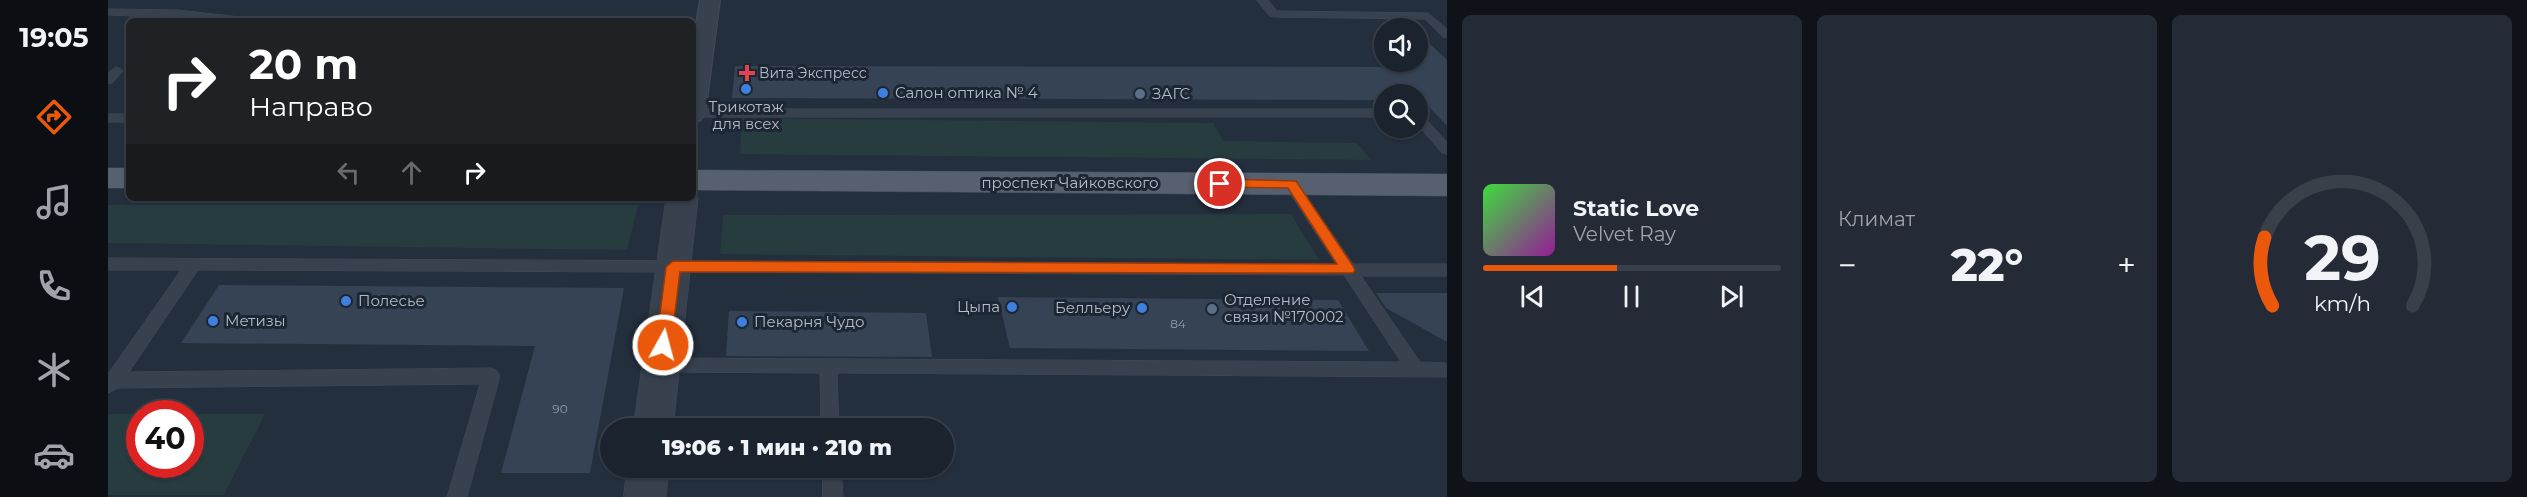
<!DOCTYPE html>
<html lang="ru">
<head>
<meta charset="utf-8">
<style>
	:root { --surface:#1b232e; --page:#242b36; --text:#f1f3f6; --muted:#a0a4aa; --line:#39404a; --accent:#ea580c }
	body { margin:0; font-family:Montserrat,sans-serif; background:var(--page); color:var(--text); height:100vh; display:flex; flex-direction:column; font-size:22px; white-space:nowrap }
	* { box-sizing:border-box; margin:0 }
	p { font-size:20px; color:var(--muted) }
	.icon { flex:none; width:33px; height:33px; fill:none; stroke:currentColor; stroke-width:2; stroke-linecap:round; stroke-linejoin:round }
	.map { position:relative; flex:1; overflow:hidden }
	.panel { display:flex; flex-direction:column; gap:15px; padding:15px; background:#0f1319; width:1080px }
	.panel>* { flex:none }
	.banner { position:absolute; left:18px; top:18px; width:570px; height:183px; border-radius:9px; box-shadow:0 2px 4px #0004,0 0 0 2px var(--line); background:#202124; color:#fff; overflow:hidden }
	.buttons { position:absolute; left:1266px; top:18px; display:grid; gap:12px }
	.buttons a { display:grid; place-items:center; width:54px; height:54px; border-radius:50%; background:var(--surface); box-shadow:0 2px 4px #0004,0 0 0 2px var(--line); font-size:30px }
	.speed { position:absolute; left:18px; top:400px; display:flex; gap:12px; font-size:30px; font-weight:700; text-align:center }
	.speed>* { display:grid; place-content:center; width:78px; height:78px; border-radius:50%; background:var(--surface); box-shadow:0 2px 4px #0004,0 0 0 2px var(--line); line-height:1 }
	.speed .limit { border:9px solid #d22; background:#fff; color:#111 }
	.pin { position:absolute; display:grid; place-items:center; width:51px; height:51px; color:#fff; margin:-26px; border:3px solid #fff; border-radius:50%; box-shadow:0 2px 6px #0007 }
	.me { position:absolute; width:66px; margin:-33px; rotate:7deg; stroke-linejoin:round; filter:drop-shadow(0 0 4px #0008) }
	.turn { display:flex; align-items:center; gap:21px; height:126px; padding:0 24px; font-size:27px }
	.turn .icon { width:78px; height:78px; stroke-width:2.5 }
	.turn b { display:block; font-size:42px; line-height:51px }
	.lanes { display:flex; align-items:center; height:57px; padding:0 24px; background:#0003; justify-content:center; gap:30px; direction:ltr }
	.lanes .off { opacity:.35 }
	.big { font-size:45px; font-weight:800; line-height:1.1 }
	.panel .widget { flex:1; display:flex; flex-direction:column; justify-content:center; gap:9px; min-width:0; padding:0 21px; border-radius:9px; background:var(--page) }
	.panel .dial { align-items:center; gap:0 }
	.dial svg { height:156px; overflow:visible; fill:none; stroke:var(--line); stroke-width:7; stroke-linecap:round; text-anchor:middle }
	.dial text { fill:var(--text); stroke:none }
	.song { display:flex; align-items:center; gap:18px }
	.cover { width:72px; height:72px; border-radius:9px; background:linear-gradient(135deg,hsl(120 70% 55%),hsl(300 70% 35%)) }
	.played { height:6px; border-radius:3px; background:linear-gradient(90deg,var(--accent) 45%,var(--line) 45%) }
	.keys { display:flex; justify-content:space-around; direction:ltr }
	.heat { display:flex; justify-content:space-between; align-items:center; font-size:33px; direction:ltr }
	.panel .tiles { flex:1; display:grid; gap:15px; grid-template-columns:repeat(3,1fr) }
	.trip { position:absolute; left:492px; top:418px; width:354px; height:60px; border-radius:30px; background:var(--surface); box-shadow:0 2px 4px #0004,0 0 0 2px var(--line); font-weight:800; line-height:60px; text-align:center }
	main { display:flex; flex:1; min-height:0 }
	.tabs { display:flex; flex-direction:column; width:108px; justify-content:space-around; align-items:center; background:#0b0e12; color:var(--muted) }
	.tabs .icon { width:42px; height:42px }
	.tabs .active { color:var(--accent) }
	.tabs b { font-size:27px; color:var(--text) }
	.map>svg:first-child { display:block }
	.green { fill:#263c3f }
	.building { fill:#364354 }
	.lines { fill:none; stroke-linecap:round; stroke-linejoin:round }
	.service-casing { stroke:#414a57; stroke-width:1 }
	.minor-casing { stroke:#414a57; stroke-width:2 }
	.tertiary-casing { stroke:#414a57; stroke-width:1 }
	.primary-casing { stroke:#414a57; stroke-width:1 }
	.service { fill:#38414e; fill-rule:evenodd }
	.minor { fill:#38414e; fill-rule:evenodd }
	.tertiary { fill:#38414e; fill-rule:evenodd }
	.primary { fill:#56606e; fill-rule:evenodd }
	.route { fill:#ea580c; stroke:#983908; stroke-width:1.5 }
	.health-dot { fill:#e0444e; stroke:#1d2633; stroke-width:2 }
	.shop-dot { fill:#3f7fe0; stroke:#1d2633; stroke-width:2 }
	.service-dot { fill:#5c6f8a; stroke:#1d2633; stroke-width:2 }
	.labels { text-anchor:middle; stroke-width:6; stroke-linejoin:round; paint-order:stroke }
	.number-label { font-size:12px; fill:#929caa }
	.far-poi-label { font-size:14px; fill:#b4bcc9; stroke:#1d2633; text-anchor:start }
	.poi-label { font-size:15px; fill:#b4bcc9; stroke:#1d2633; text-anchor:start }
	.street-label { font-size:15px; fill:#b4bcc9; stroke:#1d2633 }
</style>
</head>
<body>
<main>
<nav class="tabs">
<b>19:05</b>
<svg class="icon active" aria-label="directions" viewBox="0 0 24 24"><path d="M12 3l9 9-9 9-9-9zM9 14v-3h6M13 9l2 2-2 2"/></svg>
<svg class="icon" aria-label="music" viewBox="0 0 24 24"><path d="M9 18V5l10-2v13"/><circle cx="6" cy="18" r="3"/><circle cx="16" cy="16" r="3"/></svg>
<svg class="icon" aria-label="phone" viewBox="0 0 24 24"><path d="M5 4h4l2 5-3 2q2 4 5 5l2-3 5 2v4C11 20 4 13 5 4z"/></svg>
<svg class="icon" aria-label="climate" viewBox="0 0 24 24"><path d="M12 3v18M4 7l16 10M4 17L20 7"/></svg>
<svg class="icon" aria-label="car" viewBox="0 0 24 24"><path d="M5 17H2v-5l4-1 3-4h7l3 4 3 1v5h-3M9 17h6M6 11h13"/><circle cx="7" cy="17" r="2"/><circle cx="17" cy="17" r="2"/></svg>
</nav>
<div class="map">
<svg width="1339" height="497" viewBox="0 0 1339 497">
	<rect width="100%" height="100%" fill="#242f3e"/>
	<g class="green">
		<polygon points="634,118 1105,123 1115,141 1249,143 1263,160 632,154"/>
		<polygon points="0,205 530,205 519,250 0,243"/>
		<polygon points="1183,214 1211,260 612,254 615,215"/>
		<polygon points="0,414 31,414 32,465 82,465 83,414 157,414 116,495 0,495"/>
	</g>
	<g class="building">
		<polygon points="1310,43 1321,43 1339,60 1339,126 1315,100 1310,100 1310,94 1276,94 1276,100 624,98 627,66 1284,67 1278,62 1310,62"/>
		<polygon points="111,285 516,288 482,473 393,473 427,346 73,343"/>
		<polygon points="1268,293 1339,293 1339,342 1278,308"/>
		<polygon points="890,297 1230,300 1261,351 902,348"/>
		<polygon points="621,311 818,313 824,357 618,356"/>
	</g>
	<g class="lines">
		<defs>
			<g id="service">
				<polygon points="1149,0 1160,0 1169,11 1320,13 1339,29 1339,38 1335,37 1317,19 1166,17 1162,16"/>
				<polygon points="0,9 69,10 141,18 146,21 0,15"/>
				<polygon points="9,67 15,71 4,83 0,84 0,73"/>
				<rect x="585" y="109" width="691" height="8"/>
				<rect x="0" y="114" width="21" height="8"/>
				<polygon points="1310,114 1314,115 1339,142 1339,154 1334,153 1310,125"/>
				<polygon points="1183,179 1188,181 1245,264 1339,264 1339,276 1253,276 1312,362 1339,363 1339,377 729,373 731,429 713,429 712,373 553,372 547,370 544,365 547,360 553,358 1293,362 1236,275 90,270 21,372 383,368 389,371 392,376 359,497 339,497 372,384 10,388 0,393 0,374 73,270 0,270 0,258 1228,264 1176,184"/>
				<polygon points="715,468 733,468 735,497 715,497"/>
			</g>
			<polygon id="minor" points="592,0 612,0 597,115 593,120 585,123 585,42"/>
			<g id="tertiary">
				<polygon points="585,190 590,198 565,429 525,429 558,198 585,198"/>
				<polygon points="519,468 561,468 558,497 516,497"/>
			</g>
			<g id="primary">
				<rect x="0" y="168" width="21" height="20"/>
				<polygon points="585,170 1339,174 1339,196 585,190"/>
			</g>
		</defs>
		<use href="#service" class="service-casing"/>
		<use href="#minor" class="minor-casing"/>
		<use href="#tertiary" class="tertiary-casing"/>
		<use href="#primary" class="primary-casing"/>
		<use href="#service" class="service"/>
		<use href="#minor" class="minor"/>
		<use href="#tertiary" class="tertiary"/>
		<use href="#primary" class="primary"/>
	</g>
	<polygon class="route" points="1112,179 1188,181 1245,266 1247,270 1245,273 572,272 563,345 561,350 555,352 550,350 548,345 558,267 565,261 1229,264 1180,188 1107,187 1106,184"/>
	<path class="health-dot" d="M636 64h6v6h6v6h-6v6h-6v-6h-6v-6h6z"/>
	<g class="shop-dot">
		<circle cx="638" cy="89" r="6"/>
		<circle cx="775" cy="93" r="6"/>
		<circle cx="238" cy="301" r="6"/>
		<circle cx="904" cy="307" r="6"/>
		<circle cx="1034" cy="308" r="6"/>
		<circle cx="105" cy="321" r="6"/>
		<circle cx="634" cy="322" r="6"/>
	</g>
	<g class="service-dot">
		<circle cx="1032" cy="94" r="6"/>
		<circle cx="1104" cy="309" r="6"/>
	</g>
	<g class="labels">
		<g class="number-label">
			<text x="1070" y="328">84</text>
			<text x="452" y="413">90</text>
		</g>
		<g class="far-poi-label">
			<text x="651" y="78">Вита Экспресс</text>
		</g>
		<g class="poi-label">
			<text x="787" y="98">Салон оптика № 4</text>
			<text x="1044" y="99">ЗАГС</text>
			<text x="638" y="112" text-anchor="middle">Трикотаж<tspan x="638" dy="17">для всех</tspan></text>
			<text x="1116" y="305">Отделение<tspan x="1116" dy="17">связи №170002</tspan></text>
			<text x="250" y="306">Полесье</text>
			<text x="892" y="312" text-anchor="end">Цыпа</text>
			<text x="1022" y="313" text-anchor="end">Белльеру</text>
			<text x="117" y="326">Метизы</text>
			<text x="646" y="327">Пекарня Чудо</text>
		</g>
		<g class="street-label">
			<text x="962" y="188">проспект Чайковского</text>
		</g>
	</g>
</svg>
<div class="buttons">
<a><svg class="icon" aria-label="sound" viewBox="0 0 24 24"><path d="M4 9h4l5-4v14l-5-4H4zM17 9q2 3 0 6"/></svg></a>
<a><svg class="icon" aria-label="search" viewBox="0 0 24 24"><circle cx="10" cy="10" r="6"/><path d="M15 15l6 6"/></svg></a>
</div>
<div class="speed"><div class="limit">40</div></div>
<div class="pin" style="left:1112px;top:184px;background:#d93025"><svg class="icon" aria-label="arrive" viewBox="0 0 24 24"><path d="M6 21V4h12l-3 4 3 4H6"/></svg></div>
<svg class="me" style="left:555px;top:345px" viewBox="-20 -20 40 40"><circle r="17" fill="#ea580c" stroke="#fff" stroke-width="3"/><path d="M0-11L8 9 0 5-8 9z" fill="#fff"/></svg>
<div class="trip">19:06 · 1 мин · 210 m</div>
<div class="banner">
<div class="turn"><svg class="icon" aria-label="right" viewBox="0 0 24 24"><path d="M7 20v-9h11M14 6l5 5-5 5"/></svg><div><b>20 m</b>Направо</div></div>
<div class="lanes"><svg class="icon off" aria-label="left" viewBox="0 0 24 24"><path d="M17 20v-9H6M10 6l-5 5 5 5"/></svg><svg class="icon off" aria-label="ahead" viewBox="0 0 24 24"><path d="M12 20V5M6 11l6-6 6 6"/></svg><svg class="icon" aria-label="right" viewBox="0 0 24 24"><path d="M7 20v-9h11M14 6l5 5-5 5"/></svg></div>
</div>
</div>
<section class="panel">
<div class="tiles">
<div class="widget">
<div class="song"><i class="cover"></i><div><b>Static Love</b><p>Velvet Ray</p></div></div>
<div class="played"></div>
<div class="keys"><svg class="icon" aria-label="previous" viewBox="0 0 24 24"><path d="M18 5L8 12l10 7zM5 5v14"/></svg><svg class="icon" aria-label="pause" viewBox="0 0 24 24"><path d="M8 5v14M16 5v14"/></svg><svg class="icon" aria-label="next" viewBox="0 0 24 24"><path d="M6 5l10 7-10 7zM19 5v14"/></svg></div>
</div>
<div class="widget"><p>Климат</p>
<div class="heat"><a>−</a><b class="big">22°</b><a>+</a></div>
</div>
<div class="widget dial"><svg viewBox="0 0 100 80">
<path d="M14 69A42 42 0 1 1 86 69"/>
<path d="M14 69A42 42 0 0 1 10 34" stroke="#ea580c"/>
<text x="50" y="56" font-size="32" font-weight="700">29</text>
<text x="50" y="72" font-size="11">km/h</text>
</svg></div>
</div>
</section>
</main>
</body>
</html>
